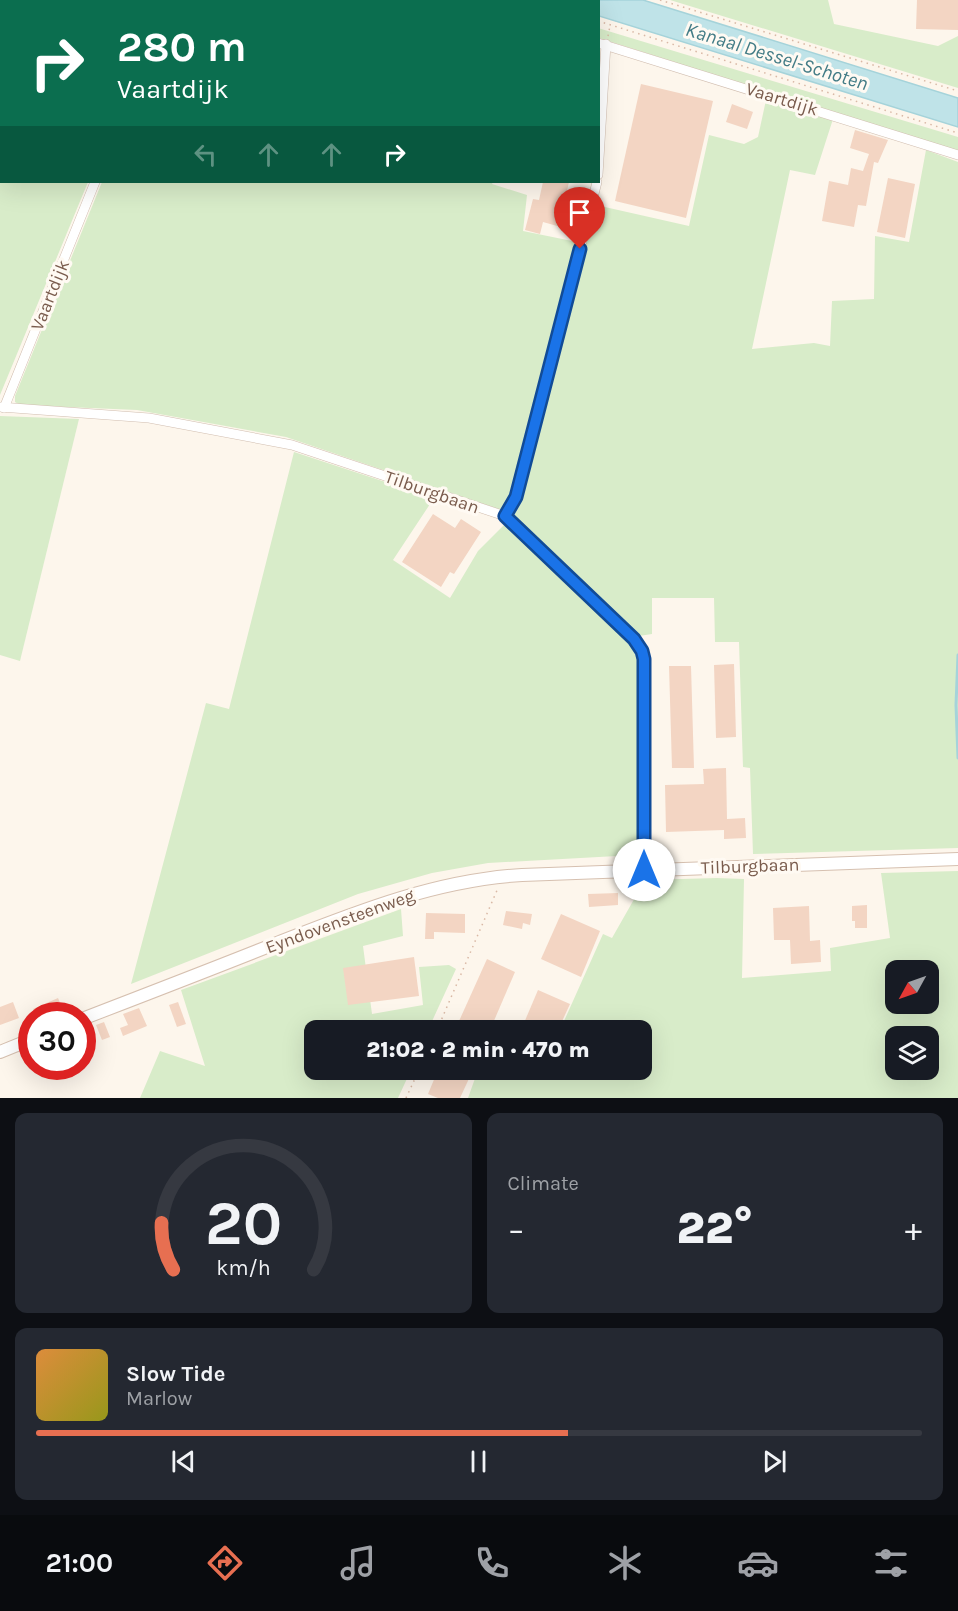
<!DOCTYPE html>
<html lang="en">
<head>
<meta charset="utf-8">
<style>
	:root { --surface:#171b24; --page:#242831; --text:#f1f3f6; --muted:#9ea1a6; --line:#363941; --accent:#e76f51 }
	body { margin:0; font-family:Karla,sans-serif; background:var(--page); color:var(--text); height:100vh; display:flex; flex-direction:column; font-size:22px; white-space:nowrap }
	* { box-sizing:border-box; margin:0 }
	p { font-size:20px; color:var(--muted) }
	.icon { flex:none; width:33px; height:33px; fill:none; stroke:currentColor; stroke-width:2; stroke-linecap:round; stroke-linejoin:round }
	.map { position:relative; height:1098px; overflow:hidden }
	.drawer { display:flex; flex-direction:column; gap:15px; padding:15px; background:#0d0f14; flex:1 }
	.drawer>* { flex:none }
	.hud { position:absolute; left:0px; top:0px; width:600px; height:183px; box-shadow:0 6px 24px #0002; background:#0b6e4f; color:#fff; overflow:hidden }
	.needle { width:39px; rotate:230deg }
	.buttons { position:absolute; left:885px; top:960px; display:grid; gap:12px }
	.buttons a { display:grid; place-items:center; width:54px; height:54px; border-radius:12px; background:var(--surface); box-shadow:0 6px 24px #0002; font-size:30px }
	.speed { position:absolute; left:18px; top:1002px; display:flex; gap:12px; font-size:30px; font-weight:700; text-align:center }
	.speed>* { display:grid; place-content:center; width:78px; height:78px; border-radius:50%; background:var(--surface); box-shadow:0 6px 24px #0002; line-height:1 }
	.speed .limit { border:9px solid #d22; background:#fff; color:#111 }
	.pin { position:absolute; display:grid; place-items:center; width:51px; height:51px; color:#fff; margin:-62px -26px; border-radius:50% 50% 50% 0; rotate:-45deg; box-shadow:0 0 6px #0007 }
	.pin .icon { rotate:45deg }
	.me { position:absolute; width:66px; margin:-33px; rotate:0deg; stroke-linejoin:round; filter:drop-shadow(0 0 4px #0008) }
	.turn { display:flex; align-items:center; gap:21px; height:126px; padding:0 18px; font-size:27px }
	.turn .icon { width:78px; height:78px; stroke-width:2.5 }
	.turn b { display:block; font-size:42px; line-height:51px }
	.lanes { display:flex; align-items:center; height:57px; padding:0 18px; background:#0003; justify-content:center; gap:30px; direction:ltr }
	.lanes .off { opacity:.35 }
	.big { font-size:45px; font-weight:800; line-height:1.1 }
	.drawer .tile { flex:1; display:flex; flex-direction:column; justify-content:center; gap:9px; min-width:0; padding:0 21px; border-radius:12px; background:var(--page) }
	.drawer .dial { align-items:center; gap:0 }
	.dial svg { height:156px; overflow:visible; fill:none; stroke:var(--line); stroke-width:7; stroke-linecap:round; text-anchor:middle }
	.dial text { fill:var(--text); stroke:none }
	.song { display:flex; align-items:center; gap:18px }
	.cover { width:72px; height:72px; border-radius:9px; background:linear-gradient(135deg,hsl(30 70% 55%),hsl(60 70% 35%)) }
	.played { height:6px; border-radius:3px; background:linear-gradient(90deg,var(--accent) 60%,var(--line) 60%) }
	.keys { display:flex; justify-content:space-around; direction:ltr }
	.heat { display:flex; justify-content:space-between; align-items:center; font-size:33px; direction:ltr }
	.drawer .tiles { flex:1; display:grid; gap:15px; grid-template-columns:1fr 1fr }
	.tile:last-child { grid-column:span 2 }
	.trip { position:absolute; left:304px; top:1020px; width:348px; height:60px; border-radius:12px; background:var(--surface); box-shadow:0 6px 24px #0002; font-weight:800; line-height:60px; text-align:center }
	.tabs { display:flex; height:96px; justify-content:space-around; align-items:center; background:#090b0e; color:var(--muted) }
	.tabs .icon { width:42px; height:42px }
	.tabs .active { color:var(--accent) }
	.tabs b { font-size:27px; color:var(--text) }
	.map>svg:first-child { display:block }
	.green { fill:#d8ecc9; fill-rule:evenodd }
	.water { fill:#bfe3e8; stroke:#a5d3da; stroke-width:1.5 }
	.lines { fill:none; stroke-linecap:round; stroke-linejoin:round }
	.stream { stroke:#a5d3da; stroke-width:3 }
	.building { fill:#f3d5c3 }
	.street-casing { stroke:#d1beb0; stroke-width:10 }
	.secondary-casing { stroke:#d6c0b0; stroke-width:14 }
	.path { stroke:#d9b8a5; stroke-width:1.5; stroke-dasharray:1.5 4.5; stroke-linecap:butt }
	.street { stroke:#fff; stroke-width:9 }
	.secondary { stroke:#fff; stroke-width:12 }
	.route-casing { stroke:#114b97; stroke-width:15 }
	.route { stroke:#1a73e8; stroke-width:10 }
	.labels { text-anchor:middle; stroke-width:6; stroke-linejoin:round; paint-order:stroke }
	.street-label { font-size:18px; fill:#7a5c4d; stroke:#fffaf3 }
	.water-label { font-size:20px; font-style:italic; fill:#437c86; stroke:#fffaf3 }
</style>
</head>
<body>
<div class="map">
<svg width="958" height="1098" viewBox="0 0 958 1098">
	<rect width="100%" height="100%" fill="#fdf6ec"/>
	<g class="green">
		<polygon points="0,0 164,0 2,2 2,182 88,182 0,395"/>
		<polygon points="321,0 507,0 511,1 321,1"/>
		<polygon points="670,0 828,0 834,24 938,46 958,36 958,88"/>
		<polygon points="598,28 958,137 958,153 599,38"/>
		<polygon points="766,100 833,119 815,175 790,170 752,349 814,343 830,346 832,301 874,299 875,236 909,242 926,150 958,162 958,848 753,854 750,768 743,767 739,642 715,642 714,598 652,598 652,634 639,636 511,514 596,205 689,226 709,135 744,144 758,137"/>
		<polygon points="102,182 493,182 492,184 527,195 523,231 577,242 512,498 506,507 501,510 286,437 137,410 20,405 15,402 15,396"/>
		<polygon points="0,416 79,419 20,661 0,655"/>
		<polygon points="294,452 434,498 393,560 450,598 478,551 505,524 626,639 638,658 639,671 637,850 635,855 488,863 432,873 358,894 131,984 206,703 229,709"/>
		<path d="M958 871V1098H468L478 1070H522L539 1078 543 1070H642V1030H560L603 934 612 938 645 880 717 878 744 879 742 978 831 971 830 948 890 938 881 873ZM896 970H928V1004H896ZM896 1036H928V1070H896Z"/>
		<polygon points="401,909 403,936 363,946 372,1014 423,1005 419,967 449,965 456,969 428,1030 315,1030 315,1070 411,1070 398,1098 140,1098 160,1051 205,1066 181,990"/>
	</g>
	<polygon class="water" points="547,0 643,0 958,98 958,127 599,16 598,2"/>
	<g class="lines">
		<polyline class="stream" points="958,655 956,705 958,758"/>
	</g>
	<g class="building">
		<polygon points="917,0 958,0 958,30 916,29"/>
		<polygon points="641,84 713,101 686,218 615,201"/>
		<polygon points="732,104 753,112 747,129 726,122"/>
		<polygon points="855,130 888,140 878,163 874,162 866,206 858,205 854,227 822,221 829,181 848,185 851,168 863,171 869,154 850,148"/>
		<polygon points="888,178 915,184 905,238 877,232"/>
		<polygon points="543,182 569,182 566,195 576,198 568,229 543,222 540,234 525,230 533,199 539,200"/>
		<polygon points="433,514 455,528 461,519 481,532 454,574 450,572 441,587 402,562"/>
		<polygon points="734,664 736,737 716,738 714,665"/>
		<polygon points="669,666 691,666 694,768 672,768"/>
		<polygon points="726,768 727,819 745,818 746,838 724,839 724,830 666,832 665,785 704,784 703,769"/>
		<polygon points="618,893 618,905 589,907 588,894"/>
		<polygon points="867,905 867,928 855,928 855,921 852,921 852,906"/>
		<polygon points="809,906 810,941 820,940 821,962 791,964 790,940 774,940 773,908"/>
		<polygon points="506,911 532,914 530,925 523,923 522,929 503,925"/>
		<polygon points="426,913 465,914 465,933 434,932 434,939 425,939"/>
		<polygon points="561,914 600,931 581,977 541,959"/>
		<polygon points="414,957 419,996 348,1005 343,968"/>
		<polygon points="487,959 515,972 490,1030 455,1030"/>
		<polygon points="538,990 570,1004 558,1030 521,1030"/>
		<polygon points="58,998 63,1010 51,1016 36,1016 33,1009"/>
		<polygon points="13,1002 19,1018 0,1025 0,1007"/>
		<polygon points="178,1002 186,1024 177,1027 169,1005"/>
		<polygon points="139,1008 147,1026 123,1036 120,1028 128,1025 123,1014"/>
		<polygon points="104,1022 110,1037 102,1040 96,1025"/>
		<polygon points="438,1070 473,1070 460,1098 438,1098 428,1094"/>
	</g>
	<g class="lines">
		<defs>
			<g id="street">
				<polyline points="598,43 958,155"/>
				<polyline points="598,175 606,44"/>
				<polyline points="0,407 149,418 292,445 505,516 634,639 642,651 644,659 644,870"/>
				<polyline points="4,408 95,182"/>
				<polyline points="505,516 517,497 597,182"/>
			</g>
			<g id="secondary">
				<path d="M82 1019C147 994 212 969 277 943 356 912 436 880 522 875L958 859"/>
				<polyline points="0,1052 32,1039"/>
			</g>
		</defs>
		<use href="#street" class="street-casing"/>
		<use href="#secondary" class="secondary-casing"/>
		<g class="path">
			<polyline points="532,0 536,2"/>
			<polyline points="660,0 958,91"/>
			<polyline points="598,21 958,133"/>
			<polyline points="608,36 610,26"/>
			<polyline points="437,1030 498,888"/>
			<polyline points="406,1098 419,1070"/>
		</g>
		<use href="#street" class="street"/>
		<use href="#secondary" class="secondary"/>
	</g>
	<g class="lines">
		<defs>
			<polyline id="route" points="580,249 516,497 505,516 634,639 642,651 644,659 644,870"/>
		</defs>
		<use href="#route" class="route-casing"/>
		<use href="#route" class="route"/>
	</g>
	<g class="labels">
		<g class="street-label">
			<text transform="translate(782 99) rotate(17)" y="6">Vaartdijk</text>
			<text transform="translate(50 295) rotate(-68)" y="6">Vaartdijk</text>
			<text transform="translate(432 492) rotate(19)" y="6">Tilburgbaan</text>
			<text transform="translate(750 866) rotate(-2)" y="6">Tilburgbaan</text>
			<text transform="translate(340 921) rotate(-20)" y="6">Eyndovensteenweg</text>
		</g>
		<g class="water-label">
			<text transform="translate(777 56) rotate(17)" y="7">Kanaal Dessel-Schoten</text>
		</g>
	</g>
</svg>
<div class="buttons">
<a><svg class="needle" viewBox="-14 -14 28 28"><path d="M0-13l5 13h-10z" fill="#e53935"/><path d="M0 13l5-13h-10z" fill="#9ea1a6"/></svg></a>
<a><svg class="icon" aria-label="layers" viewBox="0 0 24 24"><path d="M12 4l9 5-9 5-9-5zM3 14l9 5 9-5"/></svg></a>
</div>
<div class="speed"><div class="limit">30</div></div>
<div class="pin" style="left:580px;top:249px;background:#d93025"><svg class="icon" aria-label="arrive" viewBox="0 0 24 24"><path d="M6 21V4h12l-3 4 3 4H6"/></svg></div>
<svg class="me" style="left:644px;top:870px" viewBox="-20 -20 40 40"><circle r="19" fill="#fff"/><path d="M0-13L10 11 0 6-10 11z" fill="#1a73e8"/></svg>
<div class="trip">21:02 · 2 min · 470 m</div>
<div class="hud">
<div class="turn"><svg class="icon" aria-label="right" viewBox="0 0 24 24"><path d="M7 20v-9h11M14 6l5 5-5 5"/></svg><div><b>280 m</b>Vaartdijk</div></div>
<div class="lanes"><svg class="icon off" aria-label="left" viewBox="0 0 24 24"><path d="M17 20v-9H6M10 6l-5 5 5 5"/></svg><svg class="icon off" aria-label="ahead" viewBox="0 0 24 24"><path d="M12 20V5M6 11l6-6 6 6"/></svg><svg class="icon off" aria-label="ahead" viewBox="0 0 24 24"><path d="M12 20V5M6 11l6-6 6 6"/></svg><svg class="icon" aria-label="right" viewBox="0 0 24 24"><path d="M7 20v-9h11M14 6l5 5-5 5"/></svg></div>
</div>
</div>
<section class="drawer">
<div class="tiles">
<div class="tile dial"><svg viewBox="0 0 100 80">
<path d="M14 69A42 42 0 1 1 86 69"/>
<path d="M14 69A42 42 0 0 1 8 45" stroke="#e76f51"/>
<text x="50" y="56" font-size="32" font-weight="700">20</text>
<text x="50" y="72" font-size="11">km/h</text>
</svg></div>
<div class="tile"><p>Climate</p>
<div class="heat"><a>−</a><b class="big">22°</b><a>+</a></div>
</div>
<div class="tile">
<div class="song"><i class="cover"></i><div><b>Slow Tide</b><p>Marlow</p></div></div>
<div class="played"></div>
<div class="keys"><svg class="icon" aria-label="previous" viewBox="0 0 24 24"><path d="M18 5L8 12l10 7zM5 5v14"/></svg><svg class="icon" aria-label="pause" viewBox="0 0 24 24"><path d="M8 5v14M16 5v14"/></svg><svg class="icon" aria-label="next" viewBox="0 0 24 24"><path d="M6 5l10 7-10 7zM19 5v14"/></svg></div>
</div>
</div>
</section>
<nav class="tabs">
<b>21:00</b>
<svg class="icon active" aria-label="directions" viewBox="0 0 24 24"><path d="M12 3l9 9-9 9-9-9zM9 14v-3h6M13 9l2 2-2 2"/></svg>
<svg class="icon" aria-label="music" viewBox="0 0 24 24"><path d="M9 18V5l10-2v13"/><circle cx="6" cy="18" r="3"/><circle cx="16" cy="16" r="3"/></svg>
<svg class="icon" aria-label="phone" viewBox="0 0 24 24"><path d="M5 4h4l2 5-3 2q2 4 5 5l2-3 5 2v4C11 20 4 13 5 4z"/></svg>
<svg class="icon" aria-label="climate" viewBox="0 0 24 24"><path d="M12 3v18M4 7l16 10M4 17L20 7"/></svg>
<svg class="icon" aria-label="car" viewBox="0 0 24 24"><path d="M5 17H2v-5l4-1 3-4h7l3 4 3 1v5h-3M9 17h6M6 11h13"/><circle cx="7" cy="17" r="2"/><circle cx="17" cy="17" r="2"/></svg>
<svg class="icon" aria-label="filters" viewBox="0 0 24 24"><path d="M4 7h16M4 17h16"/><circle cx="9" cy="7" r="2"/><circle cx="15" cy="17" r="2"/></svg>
</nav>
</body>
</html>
